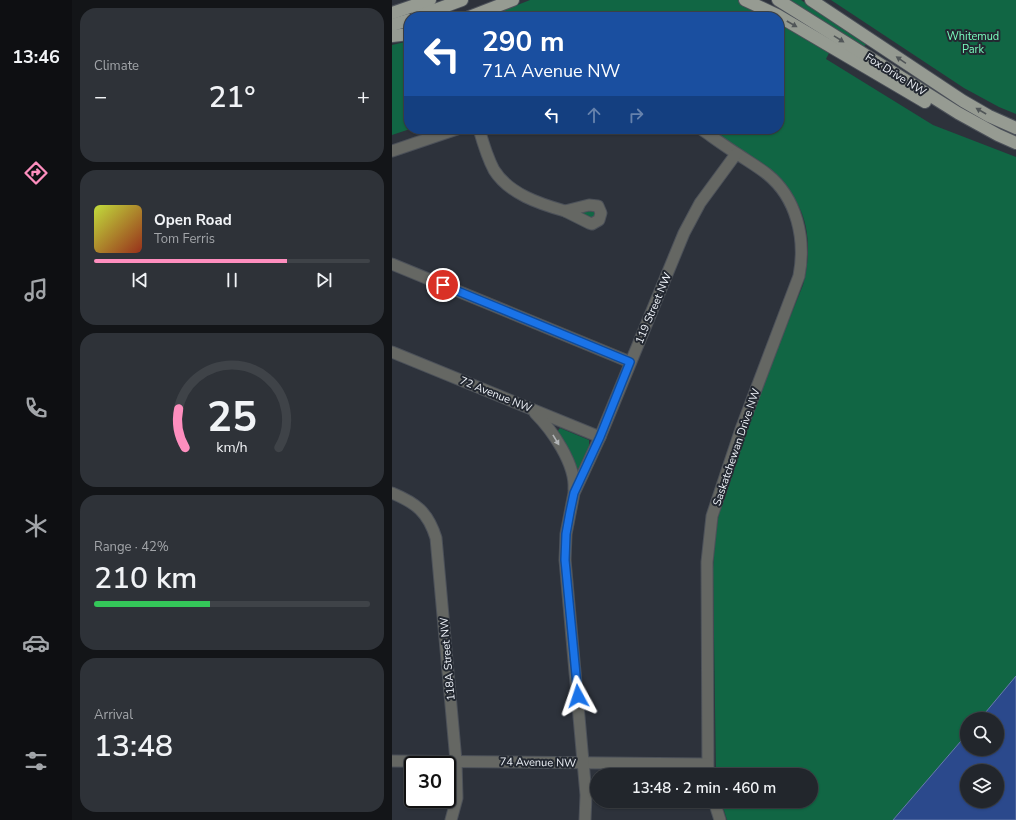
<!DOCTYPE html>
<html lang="en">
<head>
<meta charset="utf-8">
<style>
	:root { --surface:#22262c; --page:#2e3238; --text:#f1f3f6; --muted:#a2a5a9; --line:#3f4348; --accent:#fe8ebe }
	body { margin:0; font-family:"Nunito Sans",sans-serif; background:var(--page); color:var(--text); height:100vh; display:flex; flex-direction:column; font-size:15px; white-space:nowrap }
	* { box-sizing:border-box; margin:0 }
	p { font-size:13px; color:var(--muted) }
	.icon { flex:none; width:22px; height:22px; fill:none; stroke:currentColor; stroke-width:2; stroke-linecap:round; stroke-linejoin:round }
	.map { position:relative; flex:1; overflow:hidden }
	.side { display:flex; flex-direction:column; gap:8px; padding:8px; background:#131518; width:320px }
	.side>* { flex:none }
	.hud { position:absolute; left:12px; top:12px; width:380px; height:122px; border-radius:16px; box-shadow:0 1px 3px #0004,0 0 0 1px var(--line); background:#1a4fa0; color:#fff; overflow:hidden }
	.fabs { position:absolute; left:568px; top:712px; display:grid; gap:8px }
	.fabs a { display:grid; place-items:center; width:44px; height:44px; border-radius:50%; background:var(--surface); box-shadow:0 1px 3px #0004,0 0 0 1px var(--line); font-size:20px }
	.speed { position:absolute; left:12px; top:756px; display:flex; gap:8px; font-size:20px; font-weight:700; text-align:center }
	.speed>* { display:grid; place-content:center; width:52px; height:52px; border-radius:50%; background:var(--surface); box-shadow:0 1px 3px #0004,0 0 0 1px var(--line); line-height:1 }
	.speed .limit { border:2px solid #111; border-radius:6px; background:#fff; color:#111 }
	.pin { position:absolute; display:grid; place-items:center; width:34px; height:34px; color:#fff; margin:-17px; border:2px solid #fff; border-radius:50%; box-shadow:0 1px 4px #0007 }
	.me { position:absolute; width:44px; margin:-22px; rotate:355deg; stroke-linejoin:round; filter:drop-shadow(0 0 3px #0008) }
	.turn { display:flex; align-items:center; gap:14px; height:84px; padding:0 12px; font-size:18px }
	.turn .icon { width:52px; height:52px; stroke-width:2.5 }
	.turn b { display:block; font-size:28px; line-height:34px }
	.lanes { display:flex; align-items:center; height:38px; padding:0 12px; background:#0003; justify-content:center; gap:20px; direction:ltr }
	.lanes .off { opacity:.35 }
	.big { font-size:30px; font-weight:600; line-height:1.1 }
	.side .tile { flex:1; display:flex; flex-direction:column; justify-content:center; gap:6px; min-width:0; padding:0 14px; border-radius:16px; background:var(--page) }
	.side .dial { align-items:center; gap:0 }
	.dial svg { height:104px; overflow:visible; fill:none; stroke:var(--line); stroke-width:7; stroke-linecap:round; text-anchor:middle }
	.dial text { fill:var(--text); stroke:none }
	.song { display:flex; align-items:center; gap:12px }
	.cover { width:48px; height:48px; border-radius:6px; background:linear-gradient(135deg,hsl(70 70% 55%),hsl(10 70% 35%)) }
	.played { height:4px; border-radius:2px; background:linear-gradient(90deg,var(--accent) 70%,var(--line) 70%) }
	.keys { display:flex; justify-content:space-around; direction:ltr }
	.heat { display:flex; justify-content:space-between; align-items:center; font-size:22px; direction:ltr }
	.charge { height:6px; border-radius:3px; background:linear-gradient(90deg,#34c759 42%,var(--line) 0) }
	.trip { position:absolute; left:198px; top:768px; width:228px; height:40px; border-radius:20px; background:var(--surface); box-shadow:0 1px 3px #0004,0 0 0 1px var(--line); font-weight:600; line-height:40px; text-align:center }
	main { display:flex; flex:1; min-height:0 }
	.tab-bar { display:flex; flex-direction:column; width:72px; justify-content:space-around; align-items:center; background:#0e0f12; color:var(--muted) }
	.tab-bar .icon { width:28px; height:28px }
	.tab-bar .selected { color:var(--accent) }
	.tab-bar b { font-size:18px; color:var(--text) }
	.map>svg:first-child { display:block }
	.green { fill:#164 }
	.water { fill:#2b498c; stroke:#667cad; fill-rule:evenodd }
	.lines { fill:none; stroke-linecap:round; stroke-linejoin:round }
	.minor-casing { stroke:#4c5159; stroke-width:13 }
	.major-casing { stroke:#4c5159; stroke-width:14 }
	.minor { stroke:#656763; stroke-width:11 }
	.major { stroke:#969b92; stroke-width:12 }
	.oneway { fill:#515658 }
	.oneway2 { fill:#b1b4b6 }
	.route-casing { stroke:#114b97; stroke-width:10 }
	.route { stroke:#1a73e8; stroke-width:7 }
	.labels { text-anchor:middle; stroke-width:4; stroke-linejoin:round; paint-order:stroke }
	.park-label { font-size:11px; fill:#7afdbe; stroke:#232831 }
	.street-label { font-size:11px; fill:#eff3f9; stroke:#232831 }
</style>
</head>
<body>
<main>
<nav class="tab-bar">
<b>13:46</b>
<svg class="icon selected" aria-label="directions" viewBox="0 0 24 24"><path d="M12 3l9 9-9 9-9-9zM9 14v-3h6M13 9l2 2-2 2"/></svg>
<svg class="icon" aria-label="music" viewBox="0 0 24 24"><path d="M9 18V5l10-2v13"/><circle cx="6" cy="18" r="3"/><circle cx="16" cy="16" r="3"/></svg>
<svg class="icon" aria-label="phone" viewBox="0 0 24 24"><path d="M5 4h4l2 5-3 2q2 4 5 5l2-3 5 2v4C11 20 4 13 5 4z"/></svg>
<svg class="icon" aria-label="climate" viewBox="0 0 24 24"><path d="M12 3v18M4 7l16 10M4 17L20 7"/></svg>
<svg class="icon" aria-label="car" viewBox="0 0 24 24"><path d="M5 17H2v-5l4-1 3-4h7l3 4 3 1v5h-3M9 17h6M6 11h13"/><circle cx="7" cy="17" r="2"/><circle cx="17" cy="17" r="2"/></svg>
<svg class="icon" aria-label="filters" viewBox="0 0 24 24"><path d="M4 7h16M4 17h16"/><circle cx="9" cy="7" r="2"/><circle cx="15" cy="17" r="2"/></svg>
</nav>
<section class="side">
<div class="tile"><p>Climate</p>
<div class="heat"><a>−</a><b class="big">21°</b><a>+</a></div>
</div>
<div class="tile">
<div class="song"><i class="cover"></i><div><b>Open Road</b><p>Tom Ferris</p></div></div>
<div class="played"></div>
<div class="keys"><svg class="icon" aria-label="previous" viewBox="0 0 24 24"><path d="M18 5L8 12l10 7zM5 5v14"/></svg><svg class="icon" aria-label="pause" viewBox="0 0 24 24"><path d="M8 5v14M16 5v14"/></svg><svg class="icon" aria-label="next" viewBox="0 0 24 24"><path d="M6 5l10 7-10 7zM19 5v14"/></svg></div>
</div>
<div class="tile dial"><svg viewBox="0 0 100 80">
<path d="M14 69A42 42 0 1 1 86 69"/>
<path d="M14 69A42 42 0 0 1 9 39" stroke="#fe8ebe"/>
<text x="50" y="56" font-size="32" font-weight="700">25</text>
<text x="50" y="72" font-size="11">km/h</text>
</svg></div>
<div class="tile"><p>Range · 42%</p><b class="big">210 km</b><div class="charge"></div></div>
<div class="tile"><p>Arrival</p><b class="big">13:48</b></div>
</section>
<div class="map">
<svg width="624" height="820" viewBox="0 0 624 820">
	<rect width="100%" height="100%" fill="#2d323b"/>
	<g class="green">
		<polygon points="138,0 349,0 383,17 95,17"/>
		<polygon points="395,0 409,0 474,44 471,48"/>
		<polygon points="439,0 624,0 624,114 607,107 572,88"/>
		<path d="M387 19 438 51 434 59 541 125 624 157V676L588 719H575V734L501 820H335L329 801H419V775H324L321 569 323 540 328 505 346 445 411 285C419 256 419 219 399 194 393 186 382 180 375 175 356 159 336 144 317 129H387Z"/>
		<polygon points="17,41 18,129 0,135 0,45"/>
		<polygon points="198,207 205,212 200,220 186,212"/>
		<polygon points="168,428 197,440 197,447 187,468 184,469 164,433"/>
	</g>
	<path class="water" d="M624 676V820H501L575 734V749H605V719H588ZM575 771H605V801H575Z"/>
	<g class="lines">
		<defs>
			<g id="minor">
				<path d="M87 129C91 143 95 157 102 170 117 194 148 204 173 211"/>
				<path d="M309 129C322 138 334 147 347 155 356 161 366 167 375 174 405 198 414 239 407 276L349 429 320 516 315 562 316 775"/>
				<polyline points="0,151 65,129"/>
				<polygon points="197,205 206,206 209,213 207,220 200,224 197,223 173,211"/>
				<polyline points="0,264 238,362"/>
				<polyline points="0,352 208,437"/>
				<path d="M143 413C160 430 184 464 182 490"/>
				<path d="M0 493C24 503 36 512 44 538L64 761 65 798 59 820"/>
				<polyline points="0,761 315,764"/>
				<polyline points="322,801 328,820"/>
				<polyline points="193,820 194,795 173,560 174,534 182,493 208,437 292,233 308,203 344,154"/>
			</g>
			<g id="major">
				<polyline points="353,0 385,15 533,102"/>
				<polyline points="386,0 566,113 606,135 624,143"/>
				<polyline points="419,0 571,101 597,116 624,128"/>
				<polyline points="0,13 38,0"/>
				<polyline points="24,17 70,0"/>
				<polyline points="77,17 121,0"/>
				<polyline points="0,25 17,20"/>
				<polyline points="0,36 17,34"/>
			</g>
		</defs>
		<use href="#minor" class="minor-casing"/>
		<use href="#major" class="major-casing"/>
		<use href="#minor" class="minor"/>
		<use href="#major" class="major"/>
	</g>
	<defs><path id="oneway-solid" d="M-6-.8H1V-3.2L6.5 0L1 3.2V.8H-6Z"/></defs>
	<g class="oneway">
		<use href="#oneway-solid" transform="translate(400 24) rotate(30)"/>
		<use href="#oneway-solid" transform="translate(447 39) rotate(32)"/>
		<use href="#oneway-solid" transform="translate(509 60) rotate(-146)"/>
		<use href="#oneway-solid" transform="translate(589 111) rotate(-150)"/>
	</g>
	<use class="oneway2" href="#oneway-solid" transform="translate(164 440) rotate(59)"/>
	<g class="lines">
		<defs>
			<polyline id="route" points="51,285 238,362 208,437 182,493 178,512 174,534 173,560 186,696"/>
		</defs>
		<use href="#route" class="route-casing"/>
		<use href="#route" class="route"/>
	</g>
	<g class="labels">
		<g class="park-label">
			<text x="581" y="40">Whitemud<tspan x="581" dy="13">Park</tspan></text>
		</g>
		<g class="street-label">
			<text transform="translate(504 74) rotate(32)" y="4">Fox Drive NW</text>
			<text transform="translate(261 308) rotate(-67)" y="4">119 Street NW</text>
			<text transform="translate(104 394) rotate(22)" y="4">72 Avenue NW</text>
			<text transform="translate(344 447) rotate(-71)" y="4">Saskatchewan Drive NW</text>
			<text transform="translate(55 659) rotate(-95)" y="4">118A Street NW</text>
			<text transform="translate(146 762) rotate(1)" y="4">74 Avenue NW</text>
		</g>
	</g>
</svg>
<div class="fabs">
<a><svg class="icon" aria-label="search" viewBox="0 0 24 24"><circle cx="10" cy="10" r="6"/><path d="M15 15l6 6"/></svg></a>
<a><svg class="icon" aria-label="layers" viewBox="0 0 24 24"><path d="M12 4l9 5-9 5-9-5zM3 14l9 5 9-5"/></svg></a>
</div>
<div class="speed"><div class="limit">30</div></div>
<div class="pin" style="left:51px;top:285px;background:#d93025"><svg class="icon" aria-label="arrive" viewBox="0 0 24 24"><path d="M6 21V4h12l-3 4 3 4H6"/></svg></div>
<svg class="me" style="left:186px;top:696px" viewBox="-20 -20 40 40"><path d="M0-17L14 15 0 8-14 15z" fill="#1a73e8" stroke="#fff" stroke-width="4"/></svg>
<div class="trip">13:48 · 2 min · 460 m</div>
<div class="hud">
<div class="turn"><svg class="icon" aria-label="left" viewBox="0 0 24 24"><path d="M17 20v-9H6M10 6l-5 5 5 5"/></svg><div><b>290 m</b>71A Avenue NW</div></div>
<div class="lanes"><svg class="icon" aria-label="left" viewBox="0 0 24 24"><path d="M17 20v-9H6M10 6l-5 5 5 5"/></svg><svg class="icon off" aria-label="ahead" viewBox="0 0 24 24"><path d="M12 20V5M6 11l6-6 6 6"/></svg><svg class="icon off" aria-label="right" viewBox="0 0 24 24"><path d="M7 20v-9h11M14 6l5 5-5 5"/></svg></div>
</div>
</div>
</main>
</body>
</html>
